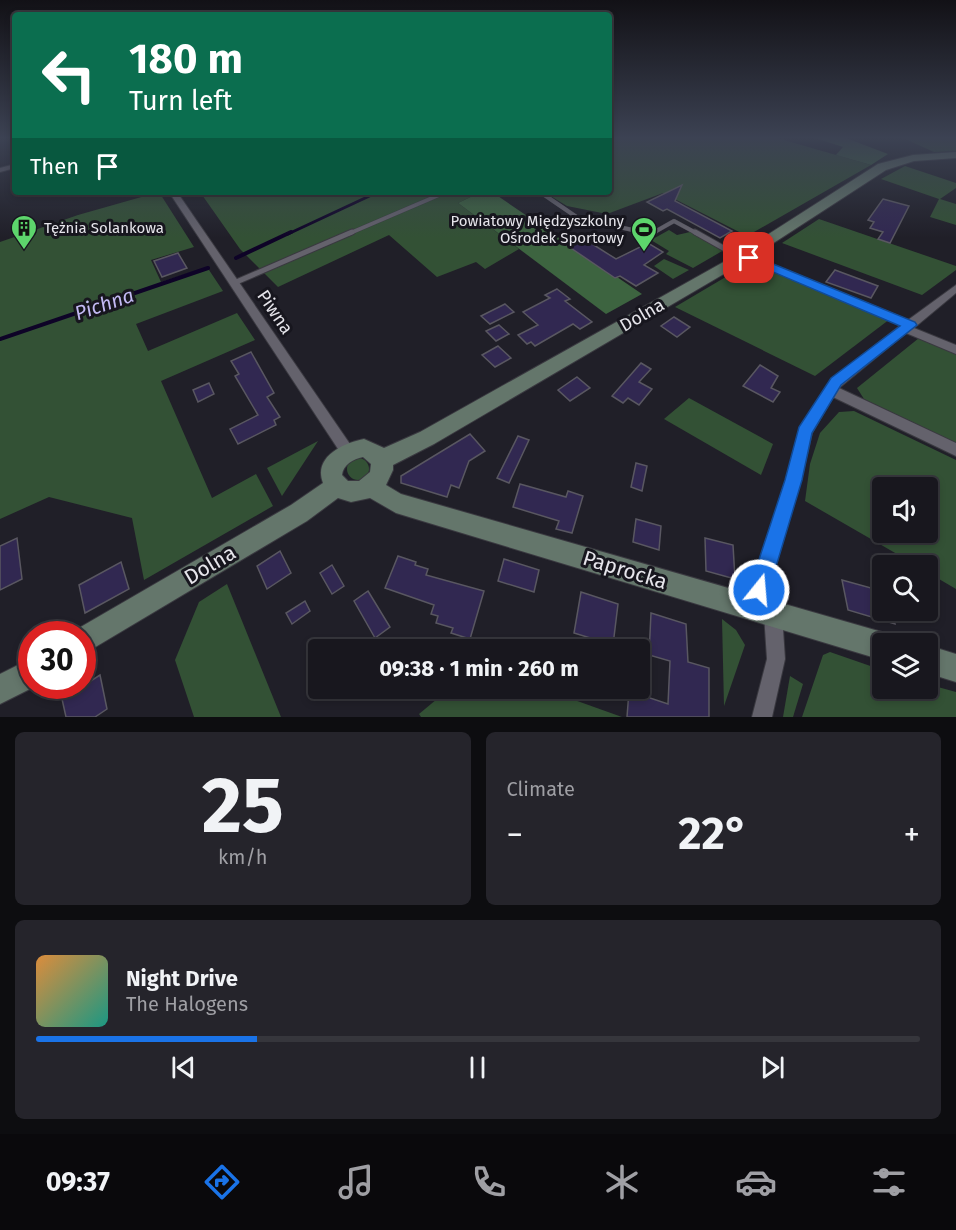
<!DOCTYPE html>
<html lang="en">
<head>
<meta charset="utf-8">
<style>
	:root { --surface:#18171e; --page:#25242b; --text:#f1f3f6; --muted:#9f9fa4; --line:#36363c; --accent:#1a73e8 }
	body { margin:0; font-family:"Fira Sans",sans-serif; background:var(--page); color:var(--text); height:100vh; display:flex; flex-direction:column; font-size:22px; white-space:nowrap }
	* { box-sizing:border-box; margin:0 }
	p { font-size:20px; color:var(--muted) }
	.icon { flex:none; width:33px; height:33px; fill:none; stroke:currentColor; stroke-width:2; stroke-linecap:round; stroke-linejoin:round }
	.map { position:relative; height:717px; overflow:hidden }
	.drawer { display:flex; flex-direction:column; gap:15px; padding:15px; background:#0d0d10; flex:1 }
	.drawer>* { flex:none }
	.banner { position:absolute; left:12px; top:12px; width:600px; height:183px; border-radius:6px; box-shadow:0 3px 9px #0003,0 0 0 2px var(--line); background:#0b6e4f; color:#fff; overflow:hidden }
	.controls { position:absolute; left:872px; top:477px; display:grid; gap:12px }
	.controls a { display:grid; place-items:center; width:66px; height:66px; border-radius:6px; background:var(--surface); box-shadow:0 3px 9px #0003,0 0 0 2px var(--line); font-size:30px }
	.speed { position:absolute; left:18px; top:621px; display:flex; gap:12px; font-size:30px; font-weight:700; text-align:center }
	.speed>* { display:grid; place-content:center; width:78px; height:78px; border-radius:50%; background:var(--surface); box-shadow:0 3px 9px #0003,0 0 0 2px var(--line); line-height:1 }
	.speed .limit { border:9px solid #d22; background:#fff; color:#111 }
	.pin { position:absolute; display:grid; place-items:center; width:51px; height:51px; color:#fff; margin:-26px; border-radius:12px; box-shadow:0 3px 9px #0006 }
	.me { position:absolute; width:66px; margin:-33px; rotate:17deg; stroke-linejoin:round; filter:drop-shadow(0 0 4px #0008) }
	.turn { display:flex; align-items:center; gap:21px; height:126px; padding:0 18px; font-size:27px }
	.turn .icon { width:78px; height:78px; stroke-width:2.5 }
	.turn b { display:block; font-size:42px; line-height:51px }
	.then { display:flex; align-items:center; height:57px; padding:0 18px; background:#0003; gap:12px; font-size:22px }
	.big { font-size:45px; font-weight:700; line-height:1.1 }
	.drawer .tile { flex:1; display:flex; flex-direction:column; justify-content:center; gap:9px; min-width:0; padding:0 21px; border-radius:9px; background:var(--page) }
	.drawer .dial { align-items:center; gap:0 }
	.dial b { font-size:78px; line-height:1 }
	.song { display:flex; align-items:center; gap:18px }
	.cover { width:72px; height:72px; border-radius:9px; background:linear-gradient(135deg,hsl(30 70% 55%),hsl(170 70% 35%)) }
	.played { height:6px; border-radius:3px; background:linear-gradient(90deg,var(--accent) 25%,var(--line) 25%) }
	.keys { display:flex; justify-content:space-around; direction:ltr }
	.heat { display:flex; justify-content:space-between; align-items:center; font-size:33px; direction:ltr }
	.drawer .tiles { flex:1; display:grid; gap:15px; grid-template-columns:1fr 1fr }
	.tile:last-child { grid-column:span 2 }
	.trip { position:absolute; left:308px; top:639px; width:342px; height:60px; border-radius:6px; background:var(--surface); box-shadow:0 3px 9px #0003,0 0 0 2px var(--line); font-weight:700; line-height:60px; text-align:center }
	.menu { display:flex; height:96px; justify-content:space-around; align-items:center; background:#0a090c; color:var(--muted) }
	.menu .icon { width:42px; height:42px }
	.menu .on { color:var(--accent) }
	.menu b { font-size:27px; color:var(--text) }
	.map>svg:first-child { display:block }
	.green { fill:#335135; fill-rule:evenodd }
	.forest { fill:#3d6440 }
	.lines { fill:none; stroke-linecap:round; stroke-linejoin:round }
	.stream-far1 { stroke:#0e0327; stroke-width:3 }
	.stream { stroke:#0e0327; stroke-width:4 }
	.building { fill:#312851; stroke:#595761; stroke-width:1.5 }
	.lane-far1-casing { stroke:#3a3940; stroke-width:4.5 }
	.lane-casing { stroke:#3a3940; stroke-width:7 }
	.street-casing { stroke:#3a3940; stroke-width:2 }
	.secondary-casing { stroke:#3a3940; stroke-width:2 }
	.lane-far1 { stroke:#64626c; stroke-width:4 }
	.lane { stroke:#64626c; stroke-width:5 }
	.street { fill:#64626c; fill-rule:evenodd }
	.secondary { fill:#64766b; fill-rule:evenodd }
	.route { fill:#1a73e8; stroke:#114b97; stroke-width:1.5 }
	.labels { text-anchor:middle; stroke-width:6; stroke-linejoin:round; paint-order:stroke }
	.far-poi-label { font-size:15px; fill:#e6e5eb; stroke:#17161e; text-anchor:end }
	.street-label { font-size:18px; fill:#e6e5eb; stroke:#17161e }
	.water-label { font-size:20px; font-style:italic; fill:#c3baf4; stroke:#17161e }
	.near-street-label { font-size:21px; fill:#e6e5eb; stroke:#17161e }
</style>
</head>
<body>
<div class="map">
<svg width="956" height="717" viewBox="0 0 956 717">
	<rect width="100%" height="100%" fill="#201f28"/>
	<g class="green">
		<polygon points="609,138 777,138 871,165 747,236 663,193 607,214 567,206 544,192 609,192"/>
		<polygon points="903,138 952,138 956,140 956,151 934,152"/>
		<polygon points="905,166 956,183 956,188 940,199 956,204 956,225 930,217 939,199 881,179"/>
		<polygon points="159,192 194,247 151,260 161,282 207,267 223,291 136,324 148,351 237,313 255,340 161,381 212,498 256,474 273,506 144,580 132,518 49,497 0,519 0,242 78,215"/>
		<polygon points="200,192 481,192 458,203 519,249 485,269 476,262 437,277 389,235 278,287 240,249"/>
		<polygon points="819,219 956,266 956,270 922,295 782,243"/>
		<polygon points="669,230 677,235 690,232 724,250 693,268 666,254 669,251 651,240"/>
		<polygon points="664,259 689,270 673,279 654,266"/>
		<polygon points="751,262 890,319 815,376 675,307"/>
		<polygon points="919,338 956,353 956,443 864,399 857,388"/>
		<polygon points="689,398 773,444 761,475 664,419"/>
		<path d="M854 411 956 460V589L927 572V566L916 565 805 501 810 464 820 433 839 412ZM882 488H927V532H882Z"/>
		<polygon points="318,441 282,496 267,468"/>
		<circle cx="358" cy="469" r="11"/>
		<polygon points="227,584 281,717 194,717 175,660 199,602"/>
		<polygon points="722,619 736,630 745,645 724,706"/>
		<polygon points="830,652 882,670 882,688 927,688 927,684 956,692 956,717 802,717 823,655"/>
		<polygon points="790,676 803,684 793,717 783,717"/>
		<polygon points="541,688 622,717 421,717 419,714 449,689"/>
	</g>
	<g class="forest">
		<polygon points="815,138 846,138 888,154 871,165 836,155 843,147"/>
		<polygon points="481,192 492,192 642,294 606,314 458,203"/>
	</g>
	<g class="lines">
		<polyline class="stream-far1" points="288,234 378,192"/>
		<g class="stream">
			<polyline points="236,258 291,232"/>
			<polyline points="0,339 208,268"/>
		</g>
	</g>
	<g class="building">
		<polygon points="682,185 675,201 732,231 720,238 667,209 663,211 647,202"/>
		<polygon points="883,199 909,206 890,243 878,239 883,232 870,228 874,222 868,220"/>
		<polygon points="578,235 616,259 648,243 663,252 644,265 658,273 636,286 620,276 615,278 562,242"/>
		<polygon points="178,253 187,268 162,277 154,261"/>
		<polygon points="835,270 878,286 871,298 826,282"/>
		<polygon points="557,289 570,299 565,301 592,322 580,329 573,324 535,346 531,342 527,344 518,335 538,325 523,312 550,298 545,295"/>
		<polygon points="505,304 514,312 490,324 481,316"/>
		<polygon points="674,317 690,327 677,337 661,326"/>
		<polygon points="499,325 509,334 496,341 486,331"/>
		<polygon points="498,346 511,358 495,367 482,355"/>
		<polygon points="251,352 274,393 267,397 280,417 274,420 276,425 238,444 230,429 258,415 235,376 239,374 231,361"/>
		<polygon points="641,363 651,369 639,382 652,389 639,405 628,398 623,403 612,396"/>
		<polygon points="760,365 778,376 771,388 780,392 773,402 743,386"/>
		<polygon points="577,377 590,388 570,401 558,390"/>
		<polygon points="209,383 214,394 198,402 193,390"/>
		<polygon points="470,434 485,451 469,461 459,488 451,485 447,497 401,483 401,476"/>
		<polygon points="518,436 529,440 509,483 497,478"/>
		<polygon points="636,463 647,466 642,491 631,487"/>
		<polygon points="520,484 566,497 568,491 583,496 572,533 556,529 559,521 513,507"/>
		<polygon points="636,519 661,526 659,550 633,542"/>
		<polygon points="17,538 22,579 0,590 0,546"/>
		<polygon points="705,538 733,545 735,579 706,571"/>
		<polygon points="280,551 291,573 267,589 257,566"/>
		<polygon points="398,556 416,562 415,565 428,569 426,575 484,591 470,639 451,633 453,628 436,623 438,616 431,614 434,605 385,588"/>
		<polygon points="504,559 539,570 534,592 498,581"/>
		<polygon points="121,562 129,589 85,613 79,585"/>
		<polygon points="332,565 344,586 332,594 320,573"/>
		<polygon points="842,580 882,591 882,610 892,610 895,624 848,610"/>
		<polygon points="368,591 390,627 375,638 354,601"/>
		<polygon points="581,592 618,604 613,645 574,633"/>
		<polygon points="305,601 310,611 292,624 286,613"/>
		<polygon points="651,613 686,624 688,662 709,668 709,717 627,717 629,691 668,704 670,661 649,655"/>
		<polygon points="100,675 107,709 95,717 66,717 62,699"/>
	</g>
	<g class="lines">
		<defs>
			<g id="lane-far1">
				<polyline points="540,192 578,218 651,234"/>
				<polyline points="348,234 446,192"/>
				<polyline points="651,234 674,221 698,234"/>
			</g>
			<g id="lane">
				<polyline points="644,232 654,232"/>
				<polyline points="695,232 741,258"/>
				<polyline points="234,283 352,232"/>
			</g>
			<g id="street">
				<polygon points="15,164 15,168 0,172 0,168"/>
				<polygon points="169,192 177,192 352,447 354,451 352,455 347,457 342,455"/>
				<polygon points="745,253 908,320 956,285 956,293 914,328 956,345 956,354 906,333 839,388 956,443 956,456 833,397 812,433 801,480 763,608 760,614 754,617 748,614 745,608 787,480 800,428 832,379 901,325 742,258 740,256"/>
				<polygon points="773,605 779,608 782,614 785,659 772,717 752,717 767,659 764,614 767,608"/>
			</g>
			<g id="secondary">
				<path d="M956 152V158L914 161 886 170 746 261 434 444 393 465V470L386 485 401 494 882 632 892 636 895 644H882V660L396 513 370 498 351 502 338 498 307 521 82 655V634H72V632L291 505 323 483C313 457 343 443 364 439L384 448 420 432 736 255 878 164 913 155ZM363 457 371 464 370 472 359 481H348L342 475C343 465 353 459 363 457Z"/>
				<polygon points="927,645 956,654 956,682 927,673"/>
				<polygon points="32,658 32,686 36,686 0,704 0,674"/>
			</g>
		</defs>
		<use href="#lane-far1" class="lane-far1-casing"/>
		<use href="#lane" class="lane-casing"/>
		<use href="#street" class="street-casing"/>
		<use href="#secondary" class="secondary-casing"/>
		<use href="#lane-far1" class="lane-far1"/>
		<use href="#lane" class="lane"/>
		<use href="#street" class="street"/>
		<use href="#secondary" class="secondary"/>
	</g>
	<linearGradient id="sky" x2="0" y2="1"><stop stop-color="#121116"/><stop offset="0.58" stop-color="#3c4253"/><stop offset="1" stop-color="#3c4253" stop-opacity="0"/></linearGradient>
	<rect width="956" height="238" fill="url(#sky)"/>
	<polygon class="route" points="749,254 915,322 917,325 841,385 812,433 802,480 769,590 766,597 759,600 752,597 749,590 785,480 799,427 831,378 900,326 745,260 743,258"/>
	<defs>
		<symbol id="building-pin" viewBox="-11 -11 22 30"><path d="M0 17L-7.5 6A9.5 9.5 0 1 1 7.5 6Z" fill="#5dd56c" stroke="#17161e"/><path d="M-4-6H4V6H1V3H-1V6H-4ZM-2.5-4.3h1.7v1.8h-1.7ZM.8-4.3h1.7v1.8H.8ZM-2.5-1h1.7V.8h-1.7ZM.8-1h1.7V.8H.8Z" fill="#111"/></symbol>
		<symbol id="stadium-pin" viewBox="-11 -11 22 30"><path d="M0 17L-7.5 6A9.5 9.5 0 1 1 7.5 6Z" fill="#5dd56c" stroke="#17161e"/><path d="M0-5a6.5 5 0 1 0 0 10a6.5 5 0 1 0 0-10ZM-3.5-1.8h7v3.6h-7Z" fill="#111"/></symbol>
	</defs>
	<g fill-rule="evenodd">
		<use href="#building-pin" x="9" y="213" width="30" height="40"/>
		<use href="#stadium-pin" x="629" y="215" width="30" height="40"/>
	</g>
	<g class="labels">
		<g class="far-poi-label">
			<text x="624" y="226">Powiatowy Międzyszkolny<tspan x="624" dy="17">Ośrodek Sportowy</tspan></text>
			<text x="44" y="233" text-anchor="start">Tężnia Solankowa</text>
		</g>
		<g class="street-label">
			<text transform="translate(275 312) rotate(56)" y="6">Piwna</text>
			<text transform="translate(642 315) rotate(-30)" y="6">Dolna</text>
		</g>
		<g class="water-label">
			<text transform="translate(104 304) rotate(-19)" y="7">Pichna</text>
		</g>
		<g class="near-street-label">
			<text transform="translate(210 565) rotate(-31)" y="7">Dolna</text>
			<text transform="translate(625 570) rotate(17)" y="7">Paprocka</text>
		</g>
	</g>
</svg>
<div class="controls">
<a><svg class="icon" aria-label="sound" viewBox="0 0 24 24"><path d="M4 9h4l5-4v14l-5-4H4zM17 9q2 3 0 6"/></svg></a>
<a><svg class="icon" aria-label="search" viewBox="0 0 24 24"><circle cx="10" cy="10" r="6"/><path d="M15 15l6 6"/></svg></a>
<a><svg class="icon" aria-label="layers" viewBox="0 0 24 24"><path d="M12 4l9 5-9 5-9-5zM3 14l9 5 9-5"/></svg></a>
</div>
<div class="speed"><div class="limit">30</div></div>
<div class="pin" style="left:749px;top:258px;background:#d93025"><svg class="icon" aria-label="arrive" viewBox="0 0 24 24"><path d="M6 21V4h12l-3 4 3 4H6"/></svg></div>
<svg class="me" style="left:759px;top:590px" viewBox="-20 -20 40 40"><circle r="17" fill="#1a73e8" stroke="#fff" stroke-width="3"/><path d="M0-11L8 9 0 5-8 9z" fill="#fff"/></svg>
<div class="trip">09:38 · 1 min · 260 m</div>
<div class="banner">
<div class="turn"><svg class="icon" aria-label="left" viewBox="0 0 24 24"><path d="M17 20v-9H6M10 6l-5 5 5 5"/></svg><div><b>180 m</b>Turn left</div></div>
<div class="then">Then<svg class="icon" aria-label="arrive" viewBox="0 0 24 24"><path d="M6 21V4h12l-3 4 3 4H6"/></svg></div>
</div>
</div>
<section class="drawer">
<div class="tiles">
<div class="tile dial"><b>25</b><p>km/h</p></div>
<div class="tile"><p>Climate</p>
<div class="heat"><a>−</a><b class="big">22°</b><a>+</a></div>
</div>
<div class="tile">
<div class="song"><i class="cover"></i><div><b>Night Drive</b><p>The Halogens</p></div></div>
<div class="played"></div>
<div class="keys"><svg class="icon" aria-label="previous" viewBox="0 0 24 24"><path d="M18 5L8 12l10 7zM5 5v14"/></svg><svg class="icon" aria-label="pause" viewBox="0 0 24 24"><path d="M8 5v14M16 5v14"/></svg><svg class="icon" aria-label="next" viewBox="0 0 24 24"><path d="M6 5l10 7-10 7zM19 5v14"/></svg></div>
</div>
</div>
</section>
<nav class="menu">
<b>09:37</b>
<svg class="icon on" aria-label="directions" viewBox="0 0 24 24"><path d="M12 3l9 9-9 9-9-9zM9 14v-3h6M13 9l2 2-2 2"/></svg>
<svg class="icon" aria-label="music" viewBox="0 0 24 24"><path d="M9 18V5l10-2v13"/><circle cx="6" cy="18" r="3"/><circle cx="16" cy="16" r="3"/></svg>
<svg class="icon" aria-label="phone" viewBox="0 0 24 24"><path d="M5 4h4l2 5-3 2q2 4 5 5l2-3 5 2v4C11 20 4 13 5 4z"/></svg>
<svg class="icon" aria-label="climate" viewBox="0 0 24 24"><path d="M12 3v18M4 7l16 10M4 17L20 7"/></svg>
<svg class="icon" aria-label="car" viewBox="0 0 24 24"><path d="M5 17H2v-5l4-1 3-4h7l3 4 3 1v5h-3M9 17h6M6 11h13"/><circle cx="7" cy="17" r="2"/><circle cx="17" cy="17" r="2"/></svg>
<svg class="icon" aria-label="filters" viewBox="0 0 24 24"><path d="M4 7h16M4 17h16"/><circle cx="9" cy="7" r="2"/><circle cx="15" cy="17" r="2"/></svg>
</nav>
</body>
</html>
